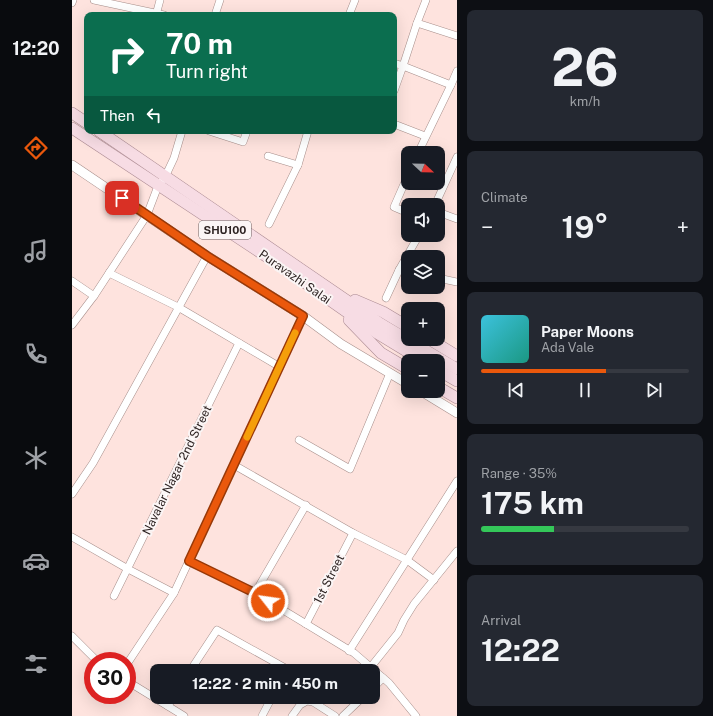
<!DOCTYPE html>
<html lang="en">
<head>
<meta charset="utf-8">
<style>
	:root { --surface:#171b24; --page:#242831; --text:#f1f3f6; --muted:#9ea1a6; --line:#363941; --accent:#ea580c }
	body { margin:0; font-family:"Public Sans",sans-serif; background:var(--page); color:var(--text); height:100vh; display:flex; flex-direction:column; font-size:15px; white-space:nowrap }
	* { box-sizing:border-box; margin:0 }
	p { font-size:13px; color:var(--muted) }
	.icon { flex:none; width:22px; height:22px; fill:none; stroke:currentColor; stroke-width:2; stroke-linecap:round; stroke-linejoin:round }
	.map { position:relative; flex:1; overflow:hidden }
	.sheet { display:flex; flex-direction:column; gap:10px; padding:10px; background:#0d0f14; width:256px }
	.sheet>* { flex:none }
	.guide { position:absolute; left:12px; top:12px; width:313px; height:122px; border-radius:8px; box-shadow:0 4px 16px #0002; background:#0b6e4f; color:#fff; overflow:hidden }
	.needle { width:26px; rotate:112deg }
	.controls { position:absolute; left:329px; top:146px; display:grid; gap:8px }
	.controls a { display:grid; place-items:center; width:44px; height:44px; border-radius:8px; background:var(--surface); box-shadow:0 4px 16px #0002; font-size:20px }
	.speed { position:absolute; left:12px; top:652px; display:flex; gap:8px; font-size:20px; font-weight:700; text-align:center }
	.speed>* { display:grid; place-content:center; width:52px; height:52px; border-radius:50%; background:var(--surface); box-shadow:0 4px 16px #0002; line-height:1 }
	.speed .limit { border:6px solid #d22; background:#fff; color:#111 }
	.pin { position:absolute; display:grid; place-items:center; width:34px; height:34px; color:#fff; margin:-17px; border-radius:8px; box-shadow:0 2px 6px #0006 }
	.me { position:absolute; width:44px; margin:-22px; rotate:300deg; stroke-linejoin:round; filter:drop-shadow(0 0 3px #0008) }
	.turn { display:flex; align-items:center; gap:14px; height:84px; padding:0 16px; font-size:18px }
	.turn .icon { width:52px; height:52px; stroke-width:2.5 }
	.turn b { display:block; font-size:28px; line-height:34px }
	.then { display:flex; align-items:center; height:38px; padding:0 16px; background:#0003; gap:8px; font-size:15px }
	.big { font-size:30px; font-weight:700; line-height:1.1 }
	.sheet .card { flex:1; display:flex; flex-direction:column; justify-content:center; gap:6px; min-width:0; padding:0 14px; border-radius:8px; background:var(--page) }
	.sheet .dial { align-items:center; gap:0 }
	.dial b { font-size:52px; line-height:1 }
	.song { display:flex; align-items:center; gap:12px }
	.cover { width:48px; height:48px; border-radius:6px; background:linear-gradient(135deg,hsl(190 70% 55%),hsl(170 70% 35%)) }
	.played { height:4px; border-radius:2px; background:linear-gradient(90deg,var(--accent) 60%,var(--line) 60%) }
	.keys { display:flex; justify-content:space-around; direction:ltr }
	.heat { display:flex; justify-content:space-between; align-items:center; font-size:22px; direction:ltr }
	.charge { height:6px; border-radius:3px; background:linear-gradient(90deg,#34c759 35%,var(--line) 0) }
	.trip { position:absolute; left:78px; top:664px; width:230px; height:40px; border-radius:8px; background:var(--surface); box-shadow:0 4px 16px #0002; font-weight:700; line-height:40px; text-align:center }
	main { display:flex; flex:1; min-height:0 }
	.dock { display:flex; flex-direction:column; width:72px; justify-content:space-around; align-items:center; background:#090b0e; color:var(--muted) }
	.dock .icon { width:28px; height:28px }
	.dock .active { color:var(--accent) }
	.dock b { font-size:18px; color:var(--text) }
	.map>svg:first-child { display:block }
	.lines { fill:none; stroke-linecap:round; stroke-linejoin:round }
	.minor-casing { stroke:#a88f8b; stroke-width:8 }
	.tertiary-casing { stroke:#a88f8b; stroke-width:10 }
	.primary-casing { stroke:#ad8c94; stroke-width:12 }
	.minor { stroke:#fff; stroke-width:7 }
	.tertiary { stroke:#fff; stroke-width:9 }
	.primary { stroke:#f7dce4; stroke-width:11 }
	.route-casing { stroke:#983908; stroke-width:10 }
	.route { stroke:#ea580c; stroke-width:7 }
	.slow { stroke:#f59e0b; stroke-width:7 }
	.labels { text-anchor:middle; stroke-width:4; stroke-linejoin:round; paint-order:stroke }
	.shield { fill:#fbf5f5; stroke:#6a6161; stroke-width:1 }
	.shield-label { font-size:11px; font-weight:bold; fill:#2c2221 }
	.street-label { font-size:12px; fill:#2c2221; stroke:#fbf5f5 }
</style>
</head>
<body>
<main>
<nav class="dock">
<b>12:20</b>
<svg class="icon active" aria-label="directions" viewBox="0 0 24 24"><path d="M12 3l9 9-9 9-9-9zM9 14v-3h6M13 9l2 2-2 2"/></svg>
<svg class="icon" aria-label="music" viewBox="0 0 24 24"><path d="M9 18V5l10-2v13"/><circle cx="6" cy="18" r="3"/><circle cx="16" cy="16" r="3"/></svg>
<svg class="icon" aria-label="phone" viewBox="0 0 24 24"><path d="M5 4h4l2 5-3 2q2 4 5 5l2-3 5 2v4C11 20 4 13 5 4z"/></svg>
<svg class="icon" aria-label="climate" viewBox="0 0 24 24"><path d="M12 3v18M4 7l16 10M4 17L20 7"/></svg>
<svg class="icon" aria-label="car" viewBox="0 0 24 24"><path d="M5 17H2v-5l4-1 3-4h7l3 4 3 1v5h-3M9 17h6M6 11h13"/><circle cx="7" cy="17" r="2"/><circle cx="17" cy="17" r="2"/></svg>
<svg class="icon" aria-label="filters" viewBox="0 0 24 24"><path d="M4 7h16M4 17h16"/><circle cx="9" cy="7" r="2"/><circle cx="15" cy="17" r="2"/></svg>
</nav>
<div class="map">
<svg width="385" height="716" viewBox="0 0 385 716">
	<rect width="100%" height="100%" fill="#fee3de"/>
	<g class="lines">
		<defs>
			<g id="minor">
				<polyline points="22,0 92,15"/>
				<polyline points="354,0 345,23 385,36"/>
				<polyline points="0,3 1,0"/>
				<polyline points="84,15 88,0"/>
				<polyline points="143,15 148,0"/>
				<polyline points="277,15 283,0"/>
				<polyline points="322,63 331,66 345,23"/>
				<polyline points="379,85 385,71"/>
				<polyline points="322,91 331,66 379,85 346,153"/>
				<polyline points="322,124 353,136"/>
				<polyline points="137,131 171,142 175,131"/>
				<polyline points="196,156 226,165"/>
				<polyline points="336,175 322,207 336,213"/>
				<polyline points="363,205 385,157"/>
				<polyline points="366,212 385,219"/>
				<polyline points="197,224 226,165 236,131"/>
				<polyline points="327,270 336,272"/>
				<polyline points="37,273 106,307 208,367"/>
				<polyline points="366,278 385,282"/>
				<polyline points="0,281 22,296"/>
				<polyline points="314,298 327,270 347,235"/>
				<polyline points="0,325 22,296 75,215 86,186 94,175 102,158 110,131"/>
				<polyline points="227,440 278,469 318,373"/>
				<polyline points="162,465 281,533 335,560 362,580"/>
				<polyline points="0,494 21,463 135,256"/>
				<polyline points="234,505 183,593 282,653 317,683 344,716"/>
				<polyline points="0,537 56,569 102,593"/>
				<polyline points="117,561 183,593"/>
				<polyline points="42,596 167,343"/>
				<polyline points="234,624 281,533"/>
				<polyline points="0,636 25,661"/>
				<polyline points="277,651 385,481"/>
				<polyline points="55,664 102,593 231,316"/>
				<polyline points="298,668 326,633 332,620 342,604 385,551"/>
				<polyline points="118,671 145,630 215,669 214,671"/>
				<polyline points="55,681 112,716"/>
				<polyline points="301,688 311,678"/>
				<polyline points="96,706 101,697"/>
				<polyline points="190,716 200,697"/>
				<polyline points="220,716 228,705 235,701 241,702 263,716"/>
				<polyline points="271,716 291,697"/>
			</g>
			<g id="tertiary">
				<polyline points="0,165 135,256 231,316 269,344 336,384"/>
				<polyline points="349,391 385,413"/>
			</g>
			<g id="primary">
				<polyline points="0,113 15,123"/>
				<polyline points="0,128 212,268 305,333 351,361"/>
				<polyline points="27,131 309,324 385,369"/>
				<polyline points="283,300 311,312 336,327"/>
				<polyline points="277,320 309,353 336,369"/>
				<polyline points="357,339 385,356"/>
				<polyline points="366,370 385,381"/>
				<polyline points="366,387 385,398"/>
			</g>
		</defs>
		<use href="#minor" class="minor-casing"/>
		<use href="#tertiary" class="tertiary-casing"/>
		<use href="#primary" class="primary-casing"/>
		<use href="#minor" class="minor"/>
		<use href="#tertiary" class="tertiary"/>
		<use href="#primary" class="primary"/>
	</g>
	<g class="lines">
		<defs>
			<polyline id="route" points="50,198 135,256 231,316 117,561 183,593 196,601"/>
		</defs>
		<use href="#route" class="route-casing"/>
		<use href="#route" class="route"/>
		<polyline class="slow" points="175,437 223,333"/>
	</g>
	<g class="labels">
		<rect class="shield" x="127" y="221" width="52" height="18" rx="3"/>
		<g class="shield-label">
			<text x="153" y="234">SHU100</text>
		</g>
		<g class="street-label">
			<text transform="translate(223 277) rotate(35)" y="4">Puravazhi Salai</text>
			<text transform="translate(105 470) rotate(-64)" y="4">Navalar Nagar 2nd Street</text>
			<text transform="translate(257 579) rotate(-63)" y="4">1st Street</text>
		</g>
	</g>
</svg>
<div class="controls">
<a><svg class="needle" viewBox="-14 -14 28 28"><path d="M0-13l5 13h-10z" fill="#e53935"/><path d="M0 13l5-13h-10z" fill="#9ea1a6"/></svg></a>
<a><svg class="icon" aria-label="sound" viewBox="0 0 24 24"><path d="M4 9h4l5-4v14l-5-4H4zM17 9q2 3 0 6"/></svg></a>
<a><svg class="icon" aria-label="layers" viewBox="0 0 24 24"><path d="M12 4l9 5-9 5-9-5zM3 14l9 5 9-5"/></svg></a>
<a>+</a>
<a>−</a>
</div>
<div class="speed"><div class="limit">30</div></div>
<div class="pin" style="left:50px;top:198px;background:#d93025"><svg class="icon" aria-label="arrive" viewBox="0 0 24 24"><path d="M6 21V4h12l-3 4 3 4H6"/></svg></div>
<svg class="me" style="left:196px;top:601px" viewBox="-20 -20 40 40"><circle r="17" fill="#ea580c" stroke="#fff" stroke-width="3"/><path d="M0-11L8 9 0 5-8 9z" fill="#fff"/></svg>
<div class="trip">12:22 · 2 min · 450 m</div>
<div class="guide">
<div class="turn"><svg class="icon" aria-label="right" viewBox="0 0 24 24"><path d="M7 20v-9h11M14 6l5 5-5 5"/></svg><div><b>70 m</b>Turn right</div></div>
<div class="then">Then<svg class="icon" aria-label="left" viewBox="0 0 24 24"><path d="M17 20v-9H6M10 6l-5 5 5 5"/></svg></div>
</div>
</div>
<section class="sheet">
<div class="card dial"><b>26</b><p>km/h</p></div>
<div class="card"><p>Climate</p>
<div class="heat"><a>−</a><b class="big">19°</b><a>+</a></div>
</div>
<div class="card">
<div class="song"><i class="cover"></i><div><b>Paper Moons</b><p>Ada Vale</p></div></div>
<div class="played"></div>
<div class="keys"><svg class="icon" aria-label="previous" viewBox="0 0 24 24"><path d="M18 5L8 12l10 7zM5 5v14"/></svg><svg class="icon" aria-label="pause" viewBox="0 0 24 24"><path d="M8 5v14M16 5v14"/></svg><svg class="icon" aria-label="next" viewBox="0 0 24 24"><path d="M6 5l10 7-10 7zM19 5v14"/></svg></div>
</div>
<div class="card"><p>Range · 35%</p><b class="big">175 km</b><div class="charge"></div></div>
<div class="card"><p>Arrival</p><b class="big">12:22</b></div>
</section>
</main>
</body>
</html>
